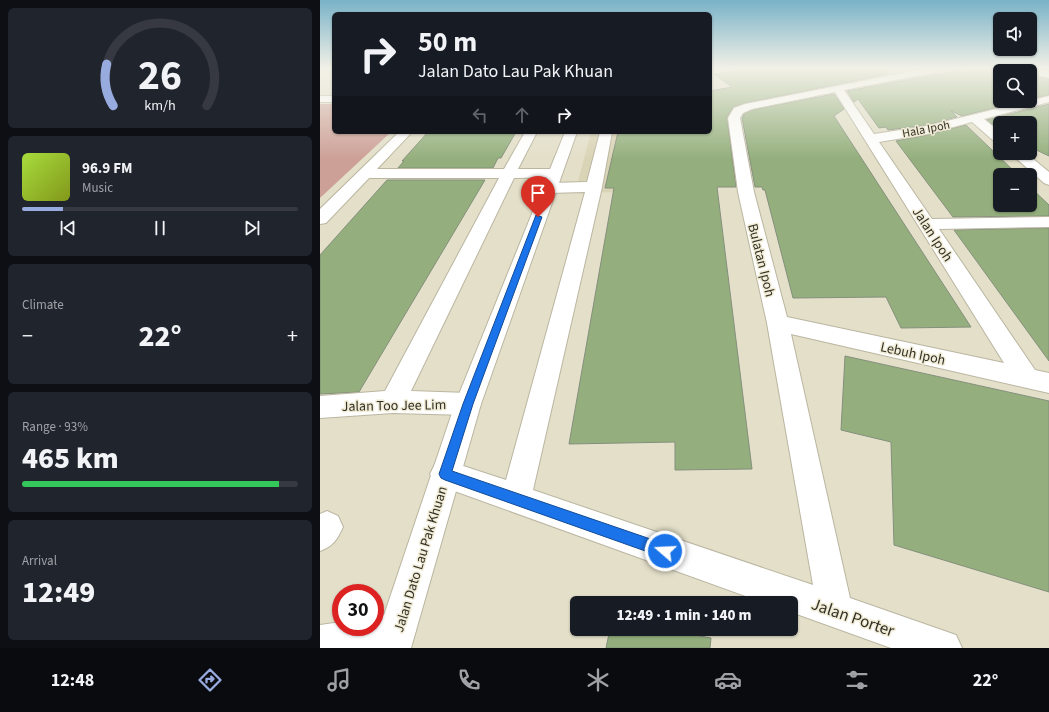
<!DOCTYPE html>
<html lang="en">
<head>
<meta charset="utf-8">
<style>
	:root { --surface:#171b24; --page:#20242c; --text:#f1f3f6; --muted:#9ea1a6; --line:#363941; --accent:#98abdf }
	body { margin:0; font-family:"Source Sans 3",sans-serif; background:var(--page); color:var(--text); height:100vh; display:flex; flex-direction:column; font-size:15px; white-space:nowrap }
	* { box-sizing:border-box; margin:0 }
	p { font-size:13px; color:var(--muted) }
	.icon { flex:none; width:22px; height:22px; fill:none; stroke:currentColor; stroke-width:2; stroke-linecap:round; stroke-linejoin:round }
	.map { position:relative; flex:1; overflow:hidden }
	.drawer { display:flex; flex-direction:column; gap:8px; padding:8px; background:#0d0f14; width:320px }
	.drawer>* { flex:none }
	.hud { position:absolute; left:12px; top:12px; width:380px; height:122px; border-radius:6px; box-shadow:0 1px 3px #0004; background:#171b24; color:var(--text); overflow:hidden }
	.controls { position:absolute; left:673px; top:12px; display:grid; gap:8px }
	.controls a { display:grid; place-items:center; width:44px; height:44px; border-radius:6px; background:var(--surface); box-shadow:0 1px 3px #0004; font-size:20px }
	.speed { position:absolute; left:12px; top:584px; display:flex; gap:8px; font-size:20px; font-weight:700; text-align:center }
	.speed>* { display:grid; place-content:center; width:52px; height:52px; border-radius:50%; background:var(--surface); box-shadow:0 1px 3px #0004; line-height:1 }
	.speed .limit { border:6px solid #d22; background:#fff; color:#111 }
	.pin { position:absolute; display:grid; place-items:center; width:34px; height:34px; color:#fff; margin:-41px -17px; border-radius:50% 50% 50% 0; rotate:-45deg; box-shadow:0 0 4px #0007 }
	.pin .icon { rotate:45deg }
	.me { position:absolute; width:44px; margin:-22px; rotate:289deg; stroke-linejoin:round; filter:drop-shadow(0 0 3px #0008) }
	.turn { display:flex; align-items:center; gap:14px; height:84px; padding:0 20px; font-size:18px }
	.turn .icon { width:52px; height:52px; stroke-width:2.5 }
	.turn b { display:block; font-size:28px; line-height:34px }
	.lanes { display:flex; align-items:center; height:38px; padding:0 20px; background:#0003; justify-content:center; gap:20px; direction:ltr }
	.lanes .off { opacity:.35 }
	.big { font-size:30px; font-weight:800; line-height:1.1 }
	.drawer .tile { flex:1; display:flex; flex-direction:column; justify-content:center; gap:6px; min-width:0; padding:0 14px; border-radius:6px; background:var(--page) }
	.drawer .dial { align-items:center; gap:0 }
	.dial svg { height:104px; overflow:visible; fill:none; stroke:var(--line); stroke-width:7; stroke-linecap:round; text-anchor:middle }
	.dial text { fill:var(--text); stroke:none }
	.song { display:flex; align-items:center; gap:12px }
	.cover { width:48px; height:48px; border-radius:6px; background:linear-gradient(135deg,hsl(80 70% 55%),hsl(70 70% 35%)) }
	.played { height:4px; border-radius:2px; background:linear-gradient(90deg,var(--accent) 15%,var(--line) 15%) }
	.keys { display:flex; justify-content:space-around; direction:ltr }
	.heat { display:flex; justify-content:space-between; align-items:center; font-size:22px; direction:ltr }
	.charge { height:6px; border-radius:3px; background:linear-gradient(90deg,#34c759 93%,var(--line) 0) }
	.trip { position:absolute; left:250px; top:596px; width:228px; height:40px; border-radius:6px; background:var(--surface); box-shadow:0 1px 3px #0004; font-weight:800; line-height:40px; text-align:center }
	.dock { display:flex; height:64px; justify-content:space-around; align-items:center; background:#090b0e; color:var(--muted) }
	.dock .icon { width:28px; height:28px }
	.dock .on { color:var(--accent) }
	.dock b { font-size:18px; color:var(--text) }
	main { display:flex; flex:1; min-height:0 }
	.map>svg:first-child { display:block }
	.built { fill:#dad4b7 }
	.green { fill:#cda097 }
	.building { fill:#94af7d; stroke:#848f7c }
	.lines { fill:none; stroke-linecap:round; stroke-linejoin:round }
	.minor-casing { stroke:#bab6a1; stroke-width:2 }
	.secondary-casing { stroke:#bab6a1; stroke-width:2 }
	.minor { fill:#fff; fill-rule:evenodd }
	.secondary { fill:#fff; fill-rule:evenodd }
	.route { fill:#1a73e8; stroke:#114b97 }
	.labels { text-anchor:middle; stroke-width:3; stroke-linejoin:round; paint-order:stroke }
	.far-street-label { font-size:12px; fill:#323027; stroke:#f1ecd6 }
	.street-label { font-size:14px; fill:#323027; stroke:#f1ecd6 }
	.near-street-label { font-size:17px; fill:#323027; stroke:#f1ecd6 }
</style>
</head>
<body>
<main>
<section class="drawer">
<div class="tile dial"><svg viewBox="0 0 100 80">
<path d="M14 69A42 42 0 1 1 86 69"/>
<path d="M14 69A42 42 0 0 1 9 37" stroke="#98abdf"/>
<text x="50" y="56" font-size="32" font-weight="700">26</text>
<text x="50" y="72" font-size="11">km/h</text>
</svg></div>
<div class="tile">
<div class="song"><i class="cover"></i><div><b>96.9 FM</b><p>Music</p></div></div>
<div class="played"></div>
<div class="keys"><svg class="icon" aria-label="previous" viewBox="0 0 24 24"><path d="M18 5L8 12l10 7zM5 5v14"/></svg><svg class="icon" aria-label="pause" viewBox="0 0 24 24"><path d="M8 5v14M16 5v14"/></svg><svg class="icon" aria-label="next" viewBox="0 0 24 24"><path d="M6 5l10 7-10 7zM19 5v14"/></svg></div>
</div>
<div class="tile"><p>Climate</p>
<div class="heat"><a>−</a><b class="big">22°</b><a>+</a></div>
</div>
<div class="tile"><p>Range · 93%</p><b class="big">465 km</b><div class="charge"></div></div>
<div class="tile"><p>Arrival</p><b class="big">12:49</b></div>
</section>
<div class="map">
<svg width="729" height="648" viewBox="0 0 729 648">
	<rect width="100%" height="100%" fill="#e3dfc9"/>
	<polygon class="built" points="271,132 349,132 347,191 255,193"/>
	<polygon class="green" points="0,104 14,104 14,132 71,132 0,198"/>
	<g class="building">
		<polygon points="430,69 568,69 568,74 425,103 413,107 407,117 416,187 397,187 432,469 355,470 355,442 249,444 294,188 285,188 298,132 390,132 390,91 412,87 394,74"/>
		<polygon points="646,69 700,69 700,71 680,71 680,101 702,101 642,116 631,111 637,117 607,125 568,130 566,127 559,128 538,99 534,102 527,91"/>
		<polygon points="710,75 729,79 729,95 710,99"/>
		<polygon points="514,94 524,109 514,116 651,327 581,328 566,297 473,298 445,190 443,190 442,187 435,187 422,118 424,114 432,110"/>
		<polygon points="729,104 729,156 710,147 710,123 680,123 680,130 667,120"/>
		<polygon points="646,125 698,175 680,175 680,205 710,205 710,187 729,205 729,216 633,217 576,141 607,135"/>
		<polygon points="108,132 196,132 181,158 178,158 173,168 78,168 84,161 82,161"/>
		<polygon points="67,180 165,180 39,392 0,394 0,255"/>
		<polygon points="729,228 729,361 634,230"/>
		<polygon points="525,356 729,401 729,592 574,545 571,442 521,430"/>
		<polygon points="290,629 341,629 391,638 390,648 286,648"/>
	</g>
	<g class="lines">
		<defs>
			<g id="minor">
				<path d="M603 69H622L617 72 524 90 554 134 607 126 729 96V102L664 119 680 132V143L675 142 652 122 607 134 559 142 612 219 729 217V227L619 229 715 370 729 373V393L471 334 530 598 636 635 642 648H571L471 612V603H445L115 484 110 474 115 464 125 460 186 480 265 192 229 193 223 191 221 188 223 185 229 183 267 182 280 132H292L282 187 213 490 493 585 447 323 418 192 408 118 414 108 425 104ZM515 92 684 363 467 317 434 192 420 118 423 113 432 109Z"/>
				<polygon points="701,69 717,69 729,72 729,78 710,73 710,71 702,71"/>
				<rect x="0" y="96" width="14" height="6"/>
				<polygon points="79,132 92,132 57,169 184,169 205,132 217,132 198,169 235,169 240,170 242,173 240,176 235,177 194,178 91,391 148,393 157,396 161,404 157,412 148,415 73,413 0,418 0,396 65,391 179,178 49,178 6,223 0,224 0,209"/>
				<polygon points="690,153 706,153 729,172 729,185 724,183"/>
				<path d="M7 511 18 516 23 527C17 540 13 546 0 551V514Z"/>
				<polygon points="78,612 91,617 96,630 91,643 79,648 0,648 0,625 21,622 21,627 55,627 55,616"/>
			</g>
			<polygon id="secondary" points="245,132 257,132 161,404 91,648 53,648 135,404"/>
		</defs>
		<use href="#minor" class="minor-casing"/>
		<use href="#secondary" class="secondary-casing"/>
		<use href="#minor" class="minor"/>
		<use href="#secondary" class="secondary"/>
	</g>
	<linearGradient id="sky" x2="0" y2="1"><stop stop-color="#79b2c7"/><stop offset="0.43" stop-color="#f2f1e7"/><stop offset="1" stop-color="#f2f1e7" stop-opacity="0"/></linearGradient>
	<rect width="729" height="159" fill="url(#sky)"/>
	<polygon class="route" points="216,215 222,217 153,404 132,471 345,544 350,546 352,551 350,556 345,558 125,480 121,478 119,474 143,404"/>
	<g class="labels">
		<g class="far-street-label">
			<text transform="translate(606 129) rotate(-11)" y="4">Hala Ipoh</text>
		</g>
		<g class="street-label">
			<text transform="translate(613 234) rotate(57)" y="5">Jalan Ipoh</text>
			<text transform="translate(442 260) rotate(76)" y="5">Bulatan Ipoh</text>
			<text transform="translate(593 353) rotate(12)" y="5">Lebuh Ipoh</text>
			<text transform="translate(74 405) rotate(-1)" y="5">Jalan Too Jee Lim</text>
			<text transform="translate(100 559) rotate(-73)" y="5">Jalan Dato Lau Pak Khuan</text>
		</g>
		<g class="near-street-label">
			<text transform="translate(533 617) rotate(19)" y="6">Jalan Porter</text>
		</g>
	</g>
</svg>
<div class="controls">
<a><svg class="icon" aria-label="sound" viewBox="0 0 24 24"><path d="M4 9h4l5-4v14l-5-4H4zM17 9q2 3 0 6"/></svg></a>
<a><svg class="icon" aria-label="search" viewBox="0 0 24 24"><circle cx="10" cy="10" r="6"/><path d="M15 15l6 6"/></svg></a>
<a>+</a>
<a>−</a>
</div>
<div class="speed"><div class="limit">30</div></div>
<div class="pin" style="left:218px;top:217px;background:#d93025"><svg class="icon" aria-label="arrive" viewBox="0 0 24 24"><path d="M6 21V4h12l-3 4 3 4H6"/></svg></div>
<svg class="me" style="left:345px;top:551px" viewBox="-20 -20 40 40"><circle r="17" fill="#1a73e8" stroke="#fff" stroke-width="3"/><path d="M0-11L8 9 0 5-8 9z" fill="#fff"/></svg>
<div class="trip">12:49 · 1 min · 140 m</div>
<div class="hud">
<div class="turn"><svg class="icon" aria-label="right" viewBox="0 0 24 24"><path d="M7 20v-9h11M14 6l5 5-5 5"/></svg><div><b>50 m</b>Jalan Dato Lau Pak Khuan</div></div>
<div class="lanes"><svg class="icon off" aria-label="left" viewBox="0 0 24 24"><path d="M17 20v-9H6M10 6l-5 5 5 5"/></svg><svg class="icon off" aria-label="ahead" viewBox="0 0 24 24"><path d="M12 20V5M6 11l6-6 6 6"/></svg><svg class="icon" aria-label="right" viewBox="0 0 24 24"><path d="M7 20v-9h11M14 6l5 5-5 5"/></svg></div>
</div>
</div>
</main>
<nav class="dock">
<b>12:48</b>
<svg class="icon on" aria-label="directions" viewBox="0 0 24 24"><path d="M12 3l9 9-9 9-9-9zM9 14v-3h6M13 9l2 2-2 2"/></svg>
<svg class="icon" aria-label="music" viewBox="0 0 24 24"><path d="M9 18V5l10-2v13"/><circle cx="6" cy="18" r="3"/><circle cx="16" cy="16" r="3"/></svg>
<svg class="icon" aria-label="phone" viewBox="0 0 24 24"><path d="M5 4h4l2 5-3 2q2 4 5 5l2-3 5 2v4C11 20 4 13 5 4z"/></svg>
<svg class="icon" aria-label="climate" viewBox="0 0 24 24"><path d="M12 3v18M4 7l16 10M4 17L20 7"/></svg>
<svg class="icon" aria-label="car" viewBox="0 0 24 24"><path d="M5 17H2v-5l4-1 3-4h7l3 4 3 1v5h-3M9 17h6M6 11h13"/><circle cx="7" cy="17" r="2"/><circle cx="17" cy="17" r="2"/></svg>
<svg class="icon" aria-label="filters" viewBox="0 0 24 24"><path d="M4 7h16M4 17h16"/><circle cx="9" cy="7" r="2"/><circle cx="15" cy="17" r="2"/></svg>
<b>22°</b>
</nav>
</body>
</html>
